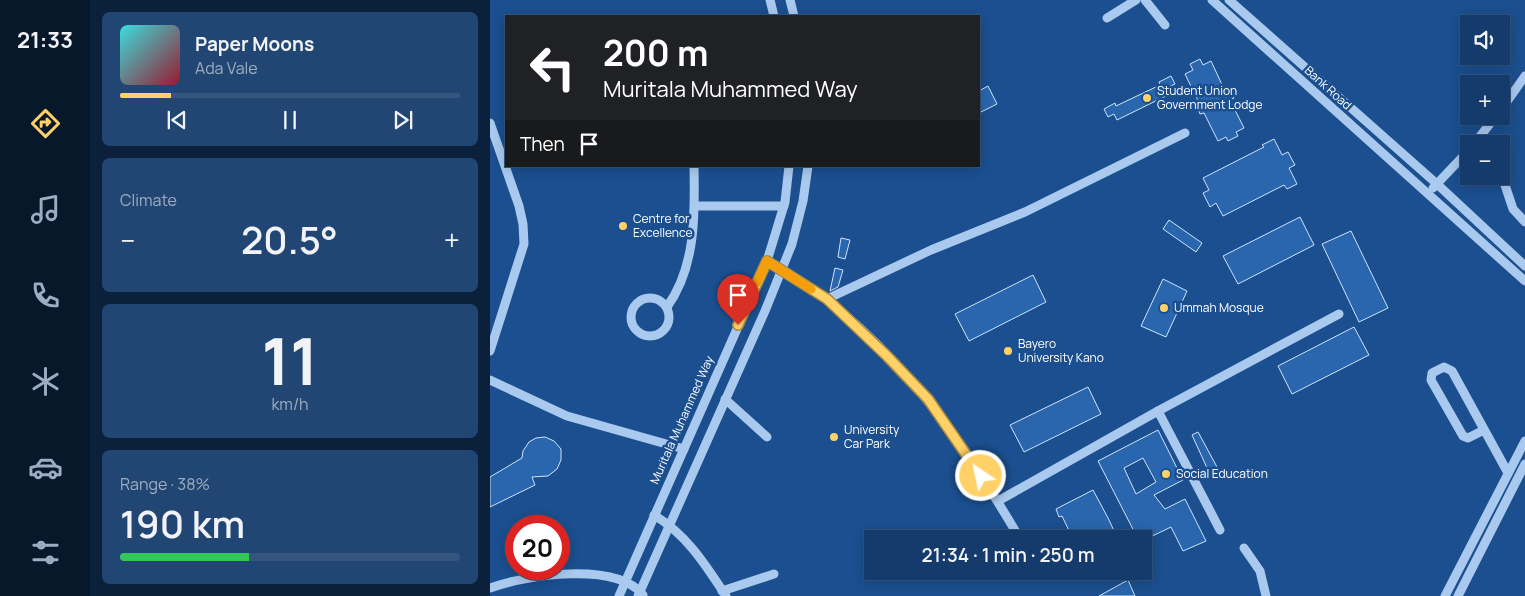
<!DOCTYPE html>
<html lang="en">
<head>
<meta charset="utf-8">
<style>
	:root { --surface:#143b6b; --page:#214673; --text:#f1f3f6; --muted:#9dadc1; --line:#33557e; --accent:#ffd166 }
	body { margin:0; font-family:Manrope,sans-serif; background:var(--page); color:var(--text); height:100vh; display:flex; flex-direction:column; font-size:19px; white-space:nowrap }
	* { box-sizing:border-box; margin:0 }
	p { font-size:16px; color:var(--muted) }
	.icon { flex:none; width:28px; height:28px; fill:none; stroke:currentColor; stroke-width:2; stroke-linecap:round; stroke-linejoin:round }
	.map { position:relative; flex:1; overflow:hidden }
	.side { display:flex; flex-direction:column; gap:12px; padding:12px; background:#0b203b; width:400px }
	.side>* { flex:none }
	.guide { position:absolute; left:15px; top:15px; width:475px; height:152px; border-radius:0px; box-shadow:0 2px 12px #0003,0 0 0 1px var(--line); background:#202124; color:#fff; overflow:hidden }
	.controls { position:absolute; left:970px; top:15px; display:grid; gap:10px }
	.controls a { display:grid; place-items:center; width:50px; height:50px; border-radius:0px; background:var(--surface); box-shadow:0 2px 12px #0003,0 0 0 1px var(--line); font-size:25px }
	.speed { position:absolute; left:15px; top:515px; display:flex; gap:10px; font-size:25px; font-weight:700; text-align:center }
	.speed>* { display:grid; place-content:center; width:65px; height:65px; border-radius:50%; background:var(--surface); box-shadow:0 2px 12px #0003,0 0 0 1px var(--line); line-height:1 }
	.speed .limit { border:8px solid #d22; background:#fff; color:#111 }
	.pin { position:absolute; display:grid; place-items:center; width:42px; height:42px; color:#fff; margin:-51px -21px; border-radius:50% 50% 50% 0; rotate:-45deg; box-shadow:0 0 5px #0007 }
	.pin .icon { rotate:45deg }
	.me { position:absolute; width:55px; margin:-28px; rotate:326deg; stroke-linejoin:round; filter:drop-shadow(0 0 4px #0008) }
	.turn { display:flex; align-items:center; gap:18px; height:105px; padding:0 15px; font-size:22px }
	.turn .icon { width:65px; height:65px; stroke-width:2.5 }
	.turn b { display:block; font-size:35px; line-height:42px }
	.then { display:flex; align-items:center; height:48px; padding:0 15px; background:#0003; gap:10px; font-size:19px }
	.big { font-size:38px; font-weight:600; line-height:1.1 }
	.side .card { flex:1; display:flex; flex-direction:column; justify-content:center; gap:8px; min-width:0; padding:0 18px; border-radius:8px; background:var(--page) }
	.side .dial { align-items:center; gap:0 }
	.dial b { font-size:65px; line-height:1 }
	.song { display:flex; align-items:center; gap:15px }
	.cover { width:60px; height:60px; border-radius:8px; background:linear-gradient(135deg,hsl(180 70% 55%),hsl(350 70% 35%)) }
	.played { height:5px; border-radius:2px; background:linear-gradient(90deg,var(--accent) 15%,var(--line) 15%) }
	.keys { display:flex; justify-content:space-around; direction:ltr }
	.heat { display:flex; justify-content:space-between; align-items:center; font-size:28px; direction:ltr }
	.charge { height:8px; border-radius:4px; background:linear-gradient(90deg,#34c759 38%,var(--line) 0) }
	.trip { position:absolute; left:374px; top:530px; width:288px; height:50px; border-radius:0px; background:var(--surface); box-shadow:0 2px 12px #0003,0 0 0 1px var(--line); font-weight:600; line-height:50px; text-align:center }
	main { display:flex; flex:1; min-height:0 }
	.tabs { display:flex; flex-direction:column; width:90px; justify-content:space-around; align-items:center; background:#08182b; color:var(--muted) }
	.tabs .icon { width:35px; height:35px }
	.tabs .current { color:var(--accent) }
	.tabs b { font-size:22px; color:var(--text) }
	.map>svg:first-child { display:block }
	.building { fill:#2a66ad; stroke:#cfe3fa; fill-rule:evenodd }
	.lines { fill:none; stroke-linecap:round; stroke-linejoin:round }
	.minor { stroke:#a9c9ee; stroke-width:9 }
	.route-casing { stroke:#a68842; stroke-width:12 }
	.route { stroke:#ffd166; stroke-width:9 }
	.slow { stroke:#f59e0b; stroke-width:9 }
	.poi-dot { fill:#ffd166; stroke:#1b4f8f; stroke-width:2 }
	.labels { text-anchor:middle; stroke-width:5; stroke-linejoin:round; paint-order:stroke }
	.street-label { font-size:12px; fill:#fff; stroke:#1b4f8f }
	.poi-label { font-size:12px; fill:#fff; stroke:#1b4f8f; text-anchor:start }
</style>
</head>
<body>
<main>
<nav class="tabs">
<b>21:33</b>
<svg class="icon current" aria-label="directions" viewBox="0 0 24 24"><path d="M12 3l9 9-9 9-9-9zM9 14v-3h6M13 9l2 2-2 2"/></svg>
<svg class="icon" aria-label="music" viewBox="0 0 24 24"><path d="M9 18V5l10-2v13"/><circle cx="6" cy="18" r="3"/><circle cx="16" cy="16" r="3"/></svg>
<svg class="icon" aria-label="phone" viewBox="0 0 24 24"><path d="M5 4h4l2 5-3 2q2 4 5 5l2-3 5 2v4C11 20 4 13 5 4z"/></svg>
<svg class="icon" aria-label="climate" viewBox="0 0 24 24"><path d="M12 3v18M4 7l16 10M4 17L20 7"/></svg>
<svg class="icon" aria-label="car" viewBox="0 0 24 24"><path d="M5 17H2v-5l4-1 3-4h7l3 4 3 1v5h-3M9 17h6M6 11h13"/><circle cx="7" cy="17" r="2"/><circle cx="17" cy="17" r="2"/></svg>
<svg class="icon" aria-label="filters" viewBox="0 0 24 24"><path d="M4 7h16M4 17h16"/><circle cx="9" cy="7" r="2"/><circle cx="15" cy="17" r="2"/></svg>
</nav>
<section class="side">
<div class="card">
<div class="song"><i class="cover"></i><div><b>Paper Moons</b><p>Ada Vale</p></div></div>
<div class="played"></div>
<div class="keys"><svg class="icon" aria-label="previous" viewBox="0 0 24 24"><path d="M18 5L8 12l10 7zM5 5v14"/></svg><svg class="icon" aria-label="pause" viewBox="0 0 24 24"><path d="M8 5v14M16 5v14"/></svg><svg class="icon" aria-label="next" viewBox="0 0 24 24"><path d="M6 5l10 7-10 7zM19 5v14"/></svg></div>
</div>
<div class="card"><p>Climate</p>
<div class="heat"><a>−</a><b class="big">20.5°</b><a>+</a></div>
</div>
<div class="card dial"><b>11</b><p>km/h</p></div>
<div class="card"><p>Range · 38%</p><b class="big">190 km</b><div class="charge"></div></div>
</section>
<div class="map">
<svg width="1035" height="596" viewBox="0 0 1035 596">
	<rect width="100%" height="100%" fill="#1b4f8f"/>
	<g class="building">
		<polygon points="710,59 713,65 721,61 734,89 738,87 744,98 740,100 754,128 746,132 748,136 738,141 736,137 728,141 714,113 710,114 707,106 710,105 695,74 703,70 700,64"/>
		<polygon points="681,76 685,84 678,87 682,93 627,120 624,114 618,117 614,109 625,103 626,106 670,85 669,82"/>
		<polygon points="498,86 507,104 489,113 489,91"/>
		<polygon points="784,139 792,155 798,152 805,165 799,168 807,184 797,189 794,185 733,216 726,203 720,207 713,193 719,190 713,178 774,147 772,145"/>
		<polygon points="810,217 824,245 748,284 733,256"/>
		<polygon points="679,220 712,243 706,252 673,229"/>
		<polygon points="861,231 898,308 869,322 832,244"/>
		<polygon points="351,238 360,240 355,259 348,257"/>
		<polygon points="345,268 353,270 348,287 340,291"/>
		<polygon points="543,275 556,302 479,341 465,314"/>
		<polygon points="673,279 697,291 676,337 651,326"/>
		<polygon points="864,327 879,355 802,394 788,366"/>
		<polygon points="598,387 611,414 534,452 520,425"/>
		<path d="M668 430 693 480 664 495 675 509 695 499 716 541 693 551 681 527 656 539H648L608 461ZM653 458 666 482 646 494 634 468Z"/>
		<polygon points="708,432 727,467 718,470 702,435"/>
		<polygon points="55,437 64,441 71,449 71,460 67,469 58,476 42,477 45,485 0,507 0,477 32,458 33,451 39,442 46,438"/>
		<polygon points="603,490 618,518 628,539 583,539 572,516 569,517 566,509"/>
		<polygon points="638,580 645,596 609,596"/>
	</g>
	<g class="lines">
		<g class="minor">
			<polyline points="280,0 284,16"/>
			<polyline points="300,0 304,16"/>
			<polyline points="655,0 675,25"/>
			<polyline points="722,0 1035,281"/>
			<polyline points="739,0 947,184 1035,266"/>
			<polyline points="617,18 646,0"/>
			<polyline points="1011,110 1035,76"/>
			<polyline points="0,123 29,206 33,224 34,244 0,351"/>
			<polyline points="984,144 1006,116"/>
			<polyline points="1011,173 1023,209 1035,222"/>
			<polyline points="943,188 979,150"/>
			<polyline points="205,206 294,206"/>
			<path d="M277 261C390 322 467 431 530 539"/>
			<circle cx="160" cy="317" r="19"/>
			<polyline points="337,299 441,250 535,212 695,133"/>
			<path d="M177 307C206 267 205 214 204 166"/>
			<polyline points="0,380 77,416 194,449"/>
			<polyline points="235,399 277,437"/>
			<polyline points="668,411 730,530"/>
			<polyline points="994,430 978,438 973,436 941,380 942,373 954,367 962,371 1018,473"/>
			<polyline points="508,501 668,411 849,314"/>
			<path d="M164 515C197 535 215 564 236 596"/>
			<polyline points="754,548 770,571 776,596"/>
			<path d="M0 588C35 575 126 561 153 595"/>
			<polyline points="232,591 284,574"/>
			<polyline points="129,596 277,261 295,202 299,166"/>
			<polyline points="148,596 275,311 302,244 313,201 318,166"/>
			<polyline points="955,596 1035,441"/>
			<polyline points="968,596 1035,464"/>
		</g>
	</g>
	<g class="lines">
		<defs>
			<polyline id="route" points="248,325 277,261 337,299 397,356 438,399 491,476"/>
		</defs>
		<use href="#route" class="route-casing"/>
		<use href="#route" class="route"/>
		<polyline class="slow" points="267,282 277,261 321,289"/>
	</g>
	<g class="poi-dot">
		<circle cx="657" cy="98" r="5"/>
		<circle cx="133" cy="226" r="5"/>
		<circle cx="674" cy="308" r="5"/>
		<circle cx="518" cy="351" r="5"/>
		<circle cx="344" cy="437" r="5"/>
		<circle cx="676" cy="474" r="5"/>
	</g>
	<g class="labels">
		<g class="street-label">
			<text transform="translate(838 88) rotate(42)" y="4">Bank Road</text>
			<text transform="translate(192 420) rotate(-66)" y="4">Muritala Muhammed Way</text>
		</g>
		<g class="poi-label">
			<text x="667" y="95">Student Union<tspan x="667" dy="14">Government Lodge</tspan></text>
			<text x="143" y="223">Centre for<tspan x="143" dy="14">Excellence</tspan></text>
			<text x="684" y="312">Ummah Mosque</text>
			<text x="528" y="348">Bayero<tspan x="528" dy="14">University Kano</tspan></text>
			<text x="354" y="434">University<tspan x="354" dy="14">Car Park</tspan></text>
			<text x="686" y="478">Social Education</text>
		</g>
	</g>
</svg>
<div class="controls">
<a><svg class="icon" aria-label="sound" viewBox="0 0 24 24"><path d="M4 9h4l5-4v14l-5-4H4zM17 9q2 3 0 6"/></svg></a>
<a>+</a>
<a>−</a>
</div>
<div class="speed"><div class="limit">20</div></div>
<div class="pin" style="left:248px;top:325px;background:#d93025"><svg class="icon" aria-label="arrive" viewBox="0 0 24 24"><path d="M6 21V4h12l-3 4 3 4H6"/></svg></div>
<svg class="me" style="left:491px;top:476px" viewBox="-20 -20 40 40"><circle r="17" fill="#ffd166" stroke="#fff" stroke-width="3"/><path d="M0-11L8 9 0 5-8 9z" fill="#fff"/></svg>
<div class="trip">21:34 · 1 min · 250 m</div>
<div class="guide">
<div class="turn"><svg class="icon" aria-label="left" viewBox="0 0 24 24"><path d="M17 20v-9H6M10 6l-5 5 5 5"/></svg><div><b>200 m</b>Muritala Muhammed Way</div></div>
<div class="then">Then<svg class="icon" aria-label="arrive" viewBox="0 0 24 24"><path d="M6 21V4h12l-3 4 3 4H6"/></svg></div>
</div>
</div>
</main>
</body>
</html>
